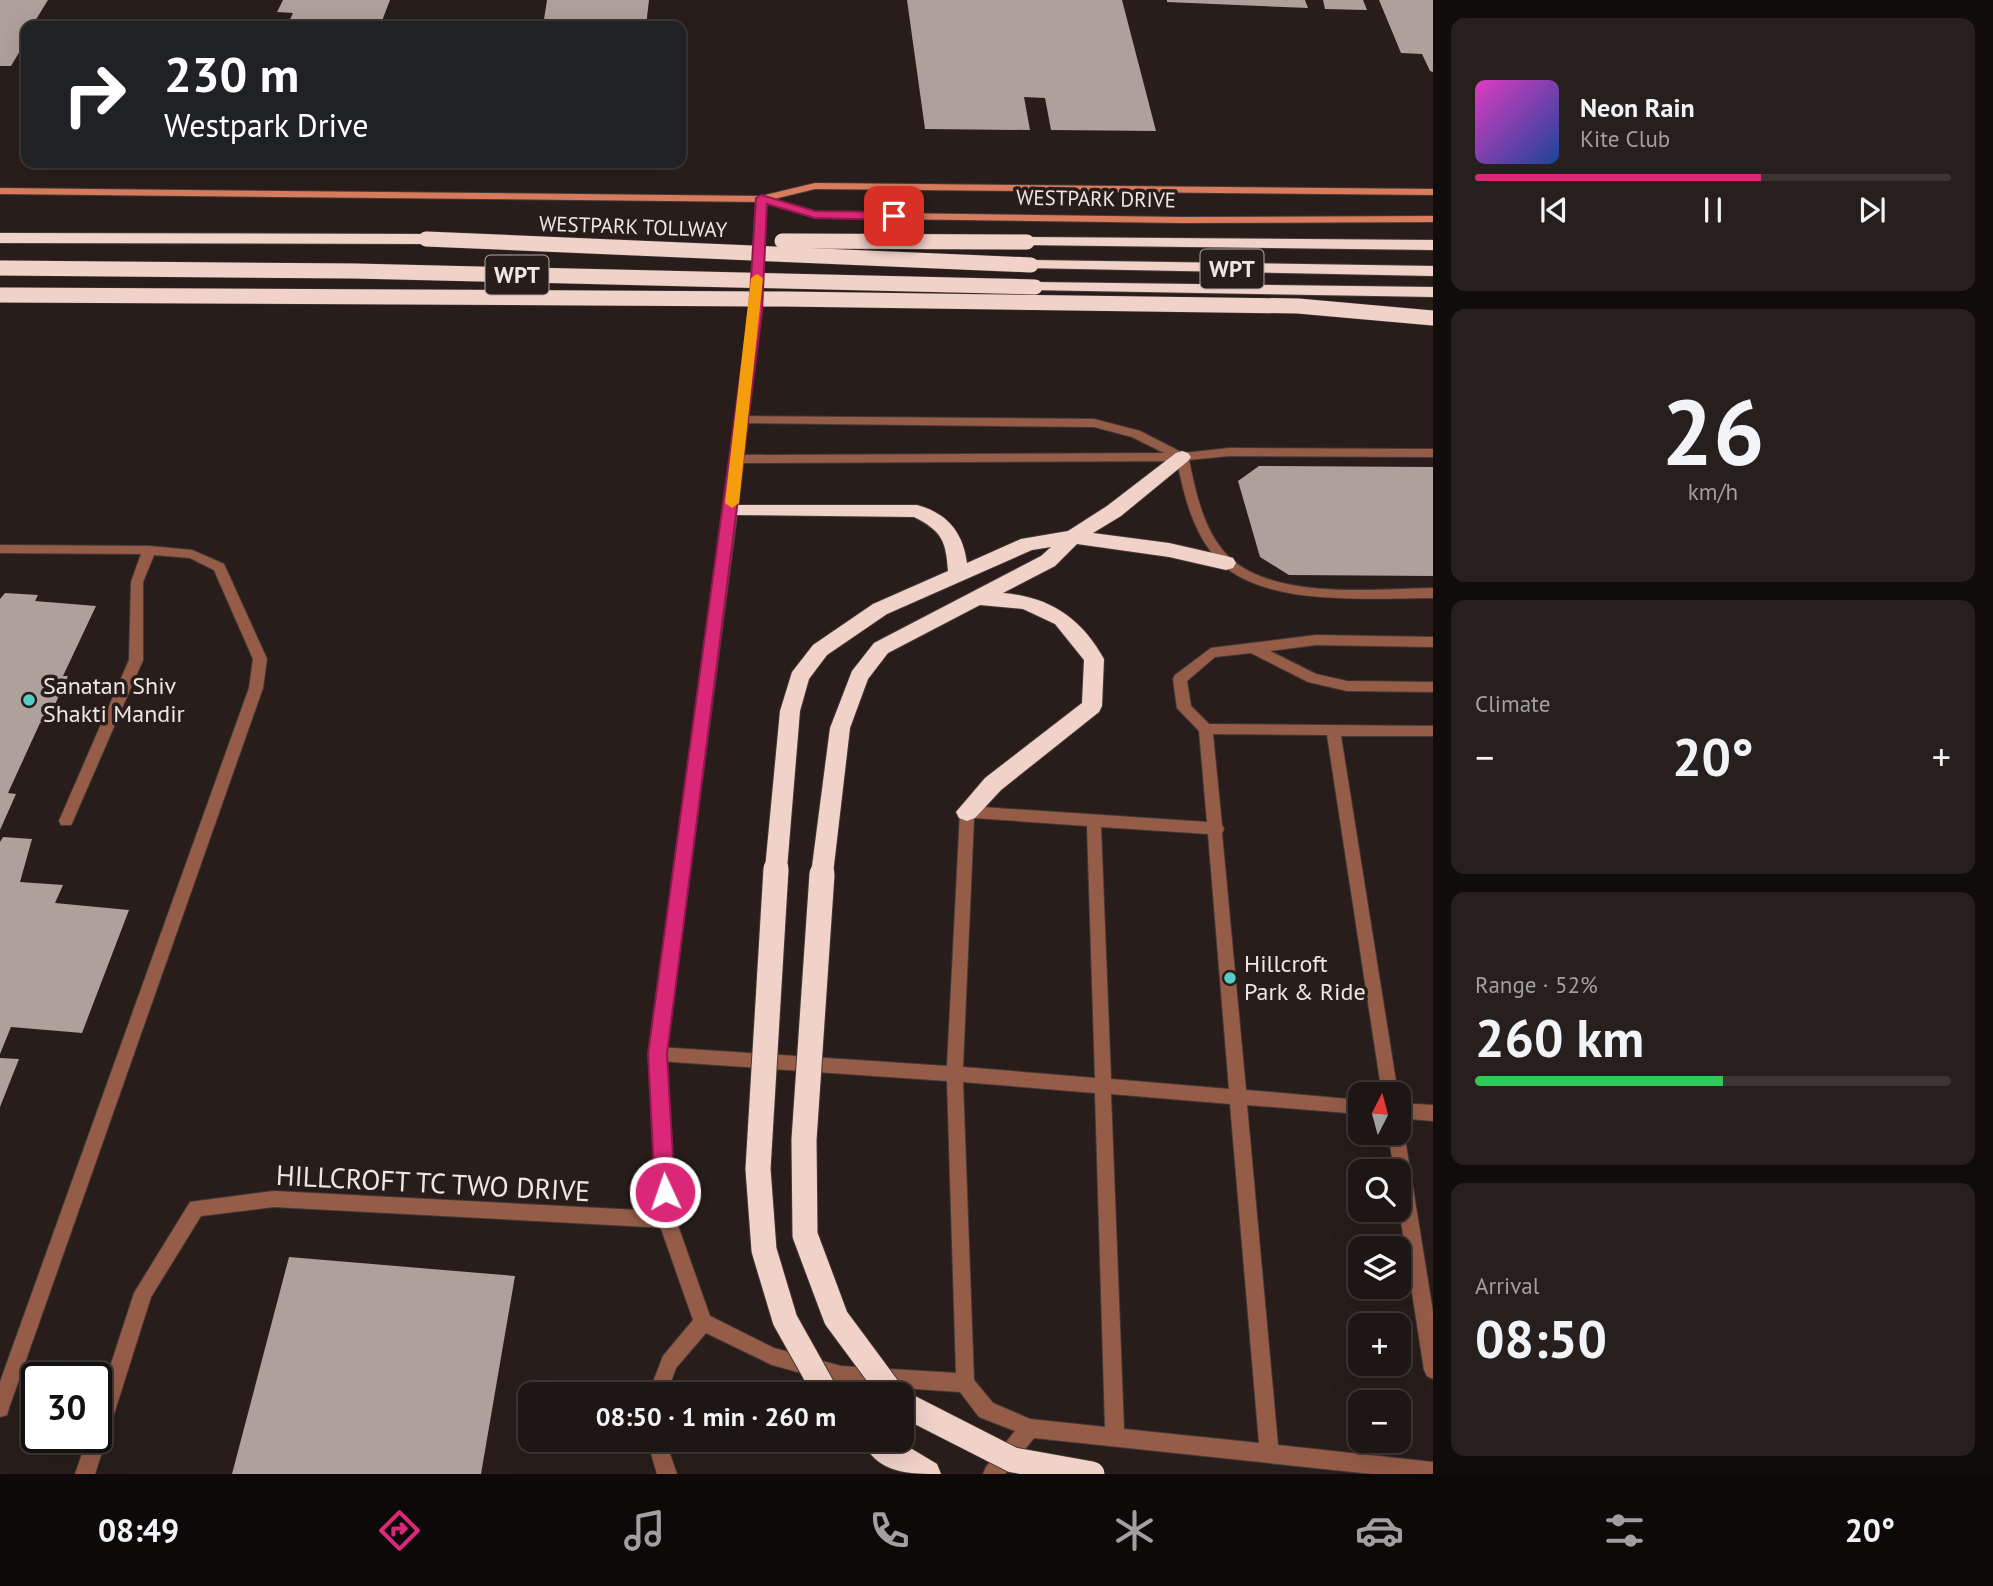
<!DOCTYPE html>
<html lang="en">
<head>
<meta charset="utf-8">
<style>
	:root { --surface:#1e1614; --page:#261f1d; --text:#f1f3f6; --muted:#a19fa0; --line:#3c3534; --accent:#db2777 }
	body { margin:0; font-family:"PT Sans",sans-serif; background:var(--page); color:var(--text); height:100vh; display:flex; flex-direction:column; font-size:26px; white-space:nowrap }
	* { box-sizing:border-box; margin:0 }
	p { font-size:23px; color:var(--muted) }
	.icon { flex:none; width:38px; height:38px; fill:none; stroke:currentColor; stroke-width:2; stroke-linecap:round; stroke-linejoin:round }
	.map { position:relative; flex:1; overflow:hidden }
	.drawer { display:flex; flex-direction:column; gap:18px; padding:18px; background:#100c0b; width:560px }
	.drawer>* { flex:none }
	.hud { position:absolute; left:21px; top:21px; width:665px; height:147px; border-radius:14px; box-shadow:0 7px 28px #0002,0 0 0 2px var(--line); background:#202124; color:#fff; overflow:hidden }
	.needle { width:46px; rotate:6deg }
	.buttons { position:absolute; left:1348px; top:1082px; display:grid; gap:14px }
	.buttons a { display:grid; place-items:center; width:63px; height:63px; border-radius:14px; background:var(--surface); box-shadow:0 7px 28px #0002,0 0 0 2px var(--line); font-size:35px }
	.speed { position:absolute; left:21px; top:1362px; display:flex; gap:14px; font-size:35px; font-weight:700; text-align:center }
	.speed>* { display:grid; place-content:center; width:91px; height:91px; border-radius:50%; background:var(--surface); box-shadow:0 7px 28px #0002,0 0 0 2px var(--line); line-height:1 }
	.speed .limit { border:4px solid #111; border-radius:10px; background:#fff; color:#111 }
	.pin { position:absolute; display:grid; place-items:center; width:60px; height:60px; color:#fff; margin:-30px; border-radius:14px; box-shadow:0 4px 10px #0006 }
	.me { position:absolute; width:77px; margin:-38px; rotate:357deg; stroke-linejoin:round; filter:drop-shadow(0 0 5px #0008) }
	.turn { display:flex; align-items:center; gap:24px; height:147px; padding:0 28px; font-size:32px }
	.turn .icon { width:91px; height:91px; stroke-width:2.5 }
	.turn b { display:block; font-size:49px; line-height:60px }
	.big { font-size:52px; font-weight:800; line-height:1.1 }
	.drawer .widget { flex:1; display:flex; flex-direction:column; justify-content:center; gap:10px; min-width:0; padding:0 24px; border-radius:14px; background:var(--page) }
	.drawer .dial { align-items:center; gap:0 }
	.dial b { font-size:91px; line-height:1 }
	.song { display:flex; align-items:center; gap:21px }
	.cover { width:84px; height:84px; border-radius:10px; background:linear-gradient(135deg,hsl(310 70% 55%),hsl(220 70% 35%)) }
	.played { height:7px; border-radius:4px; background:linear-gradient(90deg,var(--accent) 60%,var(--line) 60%) }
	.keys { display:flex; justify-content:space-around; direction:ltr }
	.heat { display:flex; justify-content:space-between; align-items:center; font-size:38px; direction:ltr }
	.charge { height:10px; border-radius:5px; background:linear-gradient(90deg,#34c759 52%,var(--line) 0) }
	.trip { position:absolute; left:518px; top:1382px; width:396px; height:70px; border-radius:14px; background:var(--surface); box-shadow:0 7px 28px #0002,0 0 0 2px var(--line); font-weight:800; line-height:70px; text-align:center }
	.tabs { display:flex; height:112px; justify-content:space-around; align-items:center; background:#0c0908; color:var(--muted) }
	.tabs .icon { width:49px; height:49px }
	.tabs .on { color:var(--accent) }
	.tabs b { font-size:32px; color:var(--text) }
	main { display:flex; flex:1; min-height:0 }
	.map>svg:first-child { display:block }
	.building { fill:#aea09b }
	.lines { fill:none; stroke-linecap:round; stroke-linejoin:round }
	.service-casing { stroke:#443936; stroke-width:2 }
	.minor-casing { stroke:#443936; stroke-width:2 }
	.secondary-casing { stroke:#443936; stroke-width:2 }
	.motorway-casing { stroke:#443936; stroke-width:2 }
	.service { fill:#955c48; fill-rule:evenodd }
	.minor { fill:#955c48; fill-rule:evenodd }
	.secondary { fill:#d87c5d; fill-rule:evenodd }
	.motorway { fill:#f0d2c8; fill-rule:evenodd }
	.motorway-bridge-far1-casing { stroke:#443936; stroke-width:16; stroke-linecap:butt }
	.motorway-bridge-casing { stroke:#443936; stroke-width:27; stroke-linecap:butt }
	.motorway-bridge-far1 { stroke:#f0d2c8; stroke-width:15 }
	.motorway-bridge { stroke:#f0d2c8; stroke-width:25 }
	.route { fill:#db2777; stroke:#8e194d; stroke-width:2 }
	.slow { fill:#f59e0b }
	.poi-dot { fill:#54cdc6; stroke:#281d1a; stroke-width:2.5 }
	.labels { text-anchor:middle; stroke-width:7; stroke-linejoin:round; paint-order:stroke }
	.far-street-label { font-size:21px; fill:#eee7e4; stroke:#281d1a }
	.shield { fill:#281d1a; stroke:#b3aaa7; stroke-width:2 }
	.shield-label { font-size:23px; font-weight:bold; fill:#eee7e4 }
	.poi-label { font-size:24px; fill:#eee7e4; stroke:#281d1a; text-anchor:start }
	.near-street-label { font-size:28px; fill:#eee7e4; stroke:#281d1a }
</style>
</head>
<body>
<main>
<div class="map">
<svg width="1433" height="1474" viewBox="0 0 1433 1474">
	<rect width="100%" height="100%" fill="#281d1a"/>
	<g class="building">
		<polygon points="0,0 48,0 32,26 26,26 26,41 11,66 0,66"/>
		<polygon points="283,0 390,0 380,26 287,26 293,13 277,12"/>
		<polygon points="547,0 649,0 646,26 543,26"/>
		<polygon points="907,0 1122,0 1156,131 1051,130 1045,98 1024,97 1030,130 925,129"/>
		<polygon points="1167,0 1305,0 1308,8 1167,2"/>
		<polygon points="1323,0 1363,0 1367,10 1325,9"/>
		<polygon points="1379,0 1433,0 1433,72 1430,71 1422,54 1401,53"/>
		<polygon points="1259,466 1433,467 1433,576 1289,575 1260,557 1238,481"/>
		<polygon points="5,593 38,595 35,601 96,606 63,676 68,676 46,724 40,723 8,793 16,794 0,830 0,599"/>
		<polygon points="3,837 32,839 20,882 63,885 55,903 129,910 82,1033 11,1027 0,1054 0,842"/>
		<polygon points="0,1058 19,1059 0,1107"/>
		<polygon points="289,1257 515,1276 481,1474 232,1474"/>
	</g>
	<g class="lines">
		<defs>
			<g id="service">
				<path d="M741 416 1094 419 1140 431 1183 453 1229 448 1433 449V457L1229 456 1189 460C1196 494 1204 533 1230 558 1276 600 1375 589 1433 588V598C1374 598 1265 607 1221 563 1194 537 1184 496 1177 461L737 463 731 459 737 455 1164 453 1132 437 1094 427 737 423 735 420Z"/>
				<polygon points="0,545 149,546 192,550 224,564 267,659 263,688 9,1408 7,1415 0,1417 0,1382 249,688 253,659 214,570 190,558 154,555 143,582 143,660 73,821 71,825 61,825 59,821 129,660 131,582 141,554 0,553"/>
				<path d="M1316 635 1433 637V647L1316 645 1270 651 1316 674 1347 681 1433 682V692L1347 691 1308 682 1251 653 1215 657 1187 681 1191 706 1209 724 1433 726V736H1341L1398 1094H1382L1327 735 1213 734 1222 825 1224 829 1222 833 1246 1090 1360 1100V1114L1247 1105 1278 1445 1433 1462V1474H1372L1034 1438 1005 1474H983L986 1467 1015 1431 979 1417 960 1392 841 1384 772 1365 706 1333 676 1368 666 1395H648L663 1356 693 1320 658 1220 661 1214 667 1212 673 1214 676 1220 710 1316 774 1348 841 1366 956 1373 947 1081 658 1061 652 1059 650 1054 652 1049 658 1047 947 1066 960 812 962 808 967 806 1207 822 1199 731 1177 708 1173 679 1175 675 1211 648ZM974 818 1087 826 1095 1078 963 1067ZM1101 827 1208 834 1229 1089 1111 1079ZM963 1082 1095 1093 1105 1427 1030 1419 993 1403 974 1380ZM1111 1094 1230 1104 1259 1443 1124 1429Z"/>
				<polygon points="1398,1103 1433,1105 1433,1121 1398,1118"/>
				<polygon points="1398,1125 1402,1127 1404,1132 1433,1312 1433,1379 1427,1376 1424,1370 1398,1202 1398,1171 1394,1171 1388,1132 1398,1132"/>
				<polygon points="647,1440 665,1440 677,1474 657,1474"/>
			</g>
			<polygon id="minor" points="761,196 766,199 761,312 738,509 666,1054 676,1220 673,1226 667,1228 274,1207 201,1216 151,1297 95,1474 75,1474 88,1437 96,1437 96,1410 134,1293 190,1202 274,1191 658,1211 650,1054 726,509 749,312 756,199"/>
			<polygon id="secondary" points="815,183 1433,189 1433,195 815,189 774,199 816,212 1181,217 1433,216 1433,222 1181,223 815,218 762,202 0,194 0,188 761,196"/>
			<g id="motorway">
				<polygon points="0,233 426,234 434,239 426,244 0,243"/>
				<polygon points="1027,237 1433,240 1433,250 1021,245 1019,242"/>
				<polygon points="1031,260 1433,266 1433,276 1025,268 1023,265 1025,262"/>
				<polygon points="1035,282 1433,287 1433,297 1029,290 1027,287 1029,284"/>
				<path d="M1182 451 1188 453 1191 457 1188 461 1121 516 1093 533 1169 543 1226 556 1233 558 1236 563 1233 568 1226 570 1169 557 1077 544 1055 566 1003 593C1050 597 1081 618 1104 659L1102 706 1099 712 1001 790 975 818 967 821 959 818 956 812 985 778 1082 703 1084 660 1055 624 1023 609 980 605 888 653 868 679 850 728 833 874 830 880 822 883 814 880 811 874 830 728 852 671 874 643 1041 556 1051 547 1032 550 887 614 827 655 809 679 800 711 787 869 784 875 776 878 768 875 765 869 780 711 792 672 813 645 873 604 948 571C946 541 942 531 914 517L732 515 725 513 723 509 725 505H917C947 513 963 532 967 563L1021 539 1068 531 1107 506 1176 453Z"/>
				<path d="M862 1440H897L937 1464 941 1474C909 1474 877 1474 862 1440Z"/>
			</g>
		</defs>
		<use href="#service" class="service-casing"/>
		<use href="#minor" class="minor-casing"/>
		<use href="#secondary" class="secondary-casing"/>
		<use href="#motorway" class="motorway-casing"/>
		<use href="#service" class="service"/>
		<use href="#minor" class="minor"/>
		<use href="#secondary" class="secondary"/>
		<use href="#motorway" class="motorway"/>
		<defs>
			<g id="motorway-bridge-far1">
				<polyline points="426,239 1031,265"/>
				<polyline points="782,241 1027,242"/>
				<polyline points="0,268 355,271 1035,287"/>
				<polyline points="0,295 784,299 1298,306 1433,318"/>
			</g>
			<g id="motorway-bridge">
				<polyline points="776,869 758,1169 764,1250 785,1320 827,1395"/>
				<polyline points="822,874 804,1140 805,1235 836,1318 893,1395"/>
				<polyline points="901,1403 1013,1460 1092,1474"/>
			</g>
		</defs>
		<use href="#motorway-bridge-far1" class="motorway-bridge-far1-casing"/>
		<use href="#motorway-bridge" class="motorway-bridge-casing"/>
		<use href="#motorway-bridge-far1" class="motorway-bridge-far1"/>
		<use href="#motorway-bridge" class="motorway-bridge"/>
	</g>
	<polygon class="route" points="761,195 815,211 894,212 900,216 894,220 815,218 767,204 762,312 667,1054 675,1192 672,1198 665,1201 658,1198 655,1192 648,1054 749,312 756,198"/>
	<polygon class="slow" points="757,274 763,278 739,503 732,508 725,503 751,278"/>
	<g class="poi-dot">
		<circle cx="29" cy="700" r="7"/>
		<circle cx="1230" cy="978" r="7"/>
	</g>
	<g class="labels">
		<g class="far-street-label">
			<text transform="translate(1096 199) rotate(1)" y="7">WESTPARK DRIVE</text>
			<text transform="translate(633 227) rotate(2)" y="7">WESTPARK TOLLWAY</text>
		</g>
		<g class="shield">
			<rect x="1200.5" y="249.5" width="63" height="39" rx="5"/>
			<rect x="485.5" y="255.5" width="63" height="39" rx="5"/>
		</g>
		<g class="shield-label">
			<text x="1232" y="277">WPT</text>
			<text x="517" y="283">WPT</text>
		</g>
		<g class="poi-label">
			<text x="43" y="694">Sanatan Shiv<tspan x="43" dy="28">Shakti Mandir</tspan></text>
			<text x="1244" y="972">Hillcroft<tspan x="1244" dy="28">Park &amp; Ride</tspan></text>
		</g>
		<g class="near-street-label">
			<text transform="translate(433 1183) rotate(3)" y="10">HILLCROFT TC TWO DRIVE</text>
		</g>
	</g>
</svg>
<div class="buttons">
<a><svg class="needle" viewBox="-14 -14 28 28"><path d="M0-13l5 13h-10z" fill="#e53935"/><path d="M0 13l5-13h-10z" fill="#a19fa0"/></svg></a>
<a><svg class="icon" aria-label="search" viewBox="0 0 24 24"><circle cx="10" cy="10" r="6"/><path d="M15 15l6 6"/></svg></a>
<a><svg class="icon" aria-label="layers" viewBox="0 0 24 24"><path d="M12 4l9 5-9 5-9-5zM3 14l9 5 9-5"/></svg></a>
<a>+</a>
<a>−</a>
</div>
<div class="speed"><div class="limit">30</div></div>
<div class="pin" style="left:894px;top:216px;background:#d93025"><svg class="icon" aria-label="arrive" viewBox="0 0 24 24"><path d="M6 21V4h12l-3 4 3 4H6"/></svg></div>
<svg class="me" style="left:665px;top:1192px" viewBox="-20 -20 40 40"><circle r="17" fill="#db2777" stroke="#fff" stroke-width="3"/><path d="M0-11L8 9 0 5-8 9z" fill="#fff"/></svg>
<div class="trip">08:50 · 1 min · 260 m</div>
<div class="hud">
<div class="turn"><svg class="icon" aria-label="right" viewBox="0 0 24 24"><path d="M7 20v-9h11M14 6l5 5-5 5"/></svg><div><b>230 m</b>Westpark Drive</div></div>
</div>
</div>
<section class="drawer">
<div class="widget">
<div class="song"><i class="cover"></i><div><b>Neon Rain</b><p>Kite Club</p></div></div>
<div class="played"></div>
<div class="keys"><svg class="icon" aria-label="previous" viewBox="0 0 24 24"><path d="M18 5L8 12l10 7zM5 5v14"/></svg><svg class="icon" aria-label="pause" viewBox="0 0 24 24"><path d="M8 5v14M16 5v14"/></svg><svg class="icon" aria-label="next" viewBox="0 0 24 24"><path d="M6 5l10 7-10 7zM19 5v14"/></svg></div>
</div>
<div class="widget dial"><b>26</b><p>km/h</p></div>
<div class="widget"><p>Climate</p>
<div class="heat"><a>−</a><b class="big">20°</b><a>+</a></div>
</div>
<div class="widget"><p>Range · 52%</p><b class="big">260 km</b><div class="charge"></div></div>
<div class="widget"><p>Arrival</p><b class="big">08:50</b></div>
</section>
</main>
<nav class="tabs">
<b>08:49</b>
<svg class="icon on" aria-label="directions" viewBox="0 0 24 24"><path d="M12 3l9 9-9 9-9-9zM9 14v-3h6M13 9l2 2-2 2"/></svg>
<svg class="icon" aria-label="music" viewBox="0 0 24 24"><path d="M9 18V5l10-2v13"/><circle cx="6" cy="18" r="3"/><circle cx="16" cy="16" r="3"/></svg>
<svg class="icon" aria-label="phone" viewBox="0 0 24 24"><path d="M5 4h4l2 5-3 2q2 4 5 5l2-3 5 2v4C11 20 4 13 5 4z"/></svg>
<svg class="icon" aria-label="climate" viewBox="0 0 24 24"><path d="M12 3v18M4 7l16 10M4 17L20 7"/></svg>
<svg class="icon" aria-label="car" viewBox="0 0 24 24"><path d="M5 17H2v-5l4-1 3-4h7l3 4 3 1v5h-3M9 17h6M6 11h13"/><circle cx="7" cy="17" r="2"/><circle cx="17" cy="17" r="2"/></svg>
<svg class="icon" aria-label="filters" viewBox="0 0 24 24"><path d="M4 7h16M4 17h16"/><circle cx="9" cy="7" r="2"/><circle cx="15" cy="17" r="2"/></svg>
<b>20°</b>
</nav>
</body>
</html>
